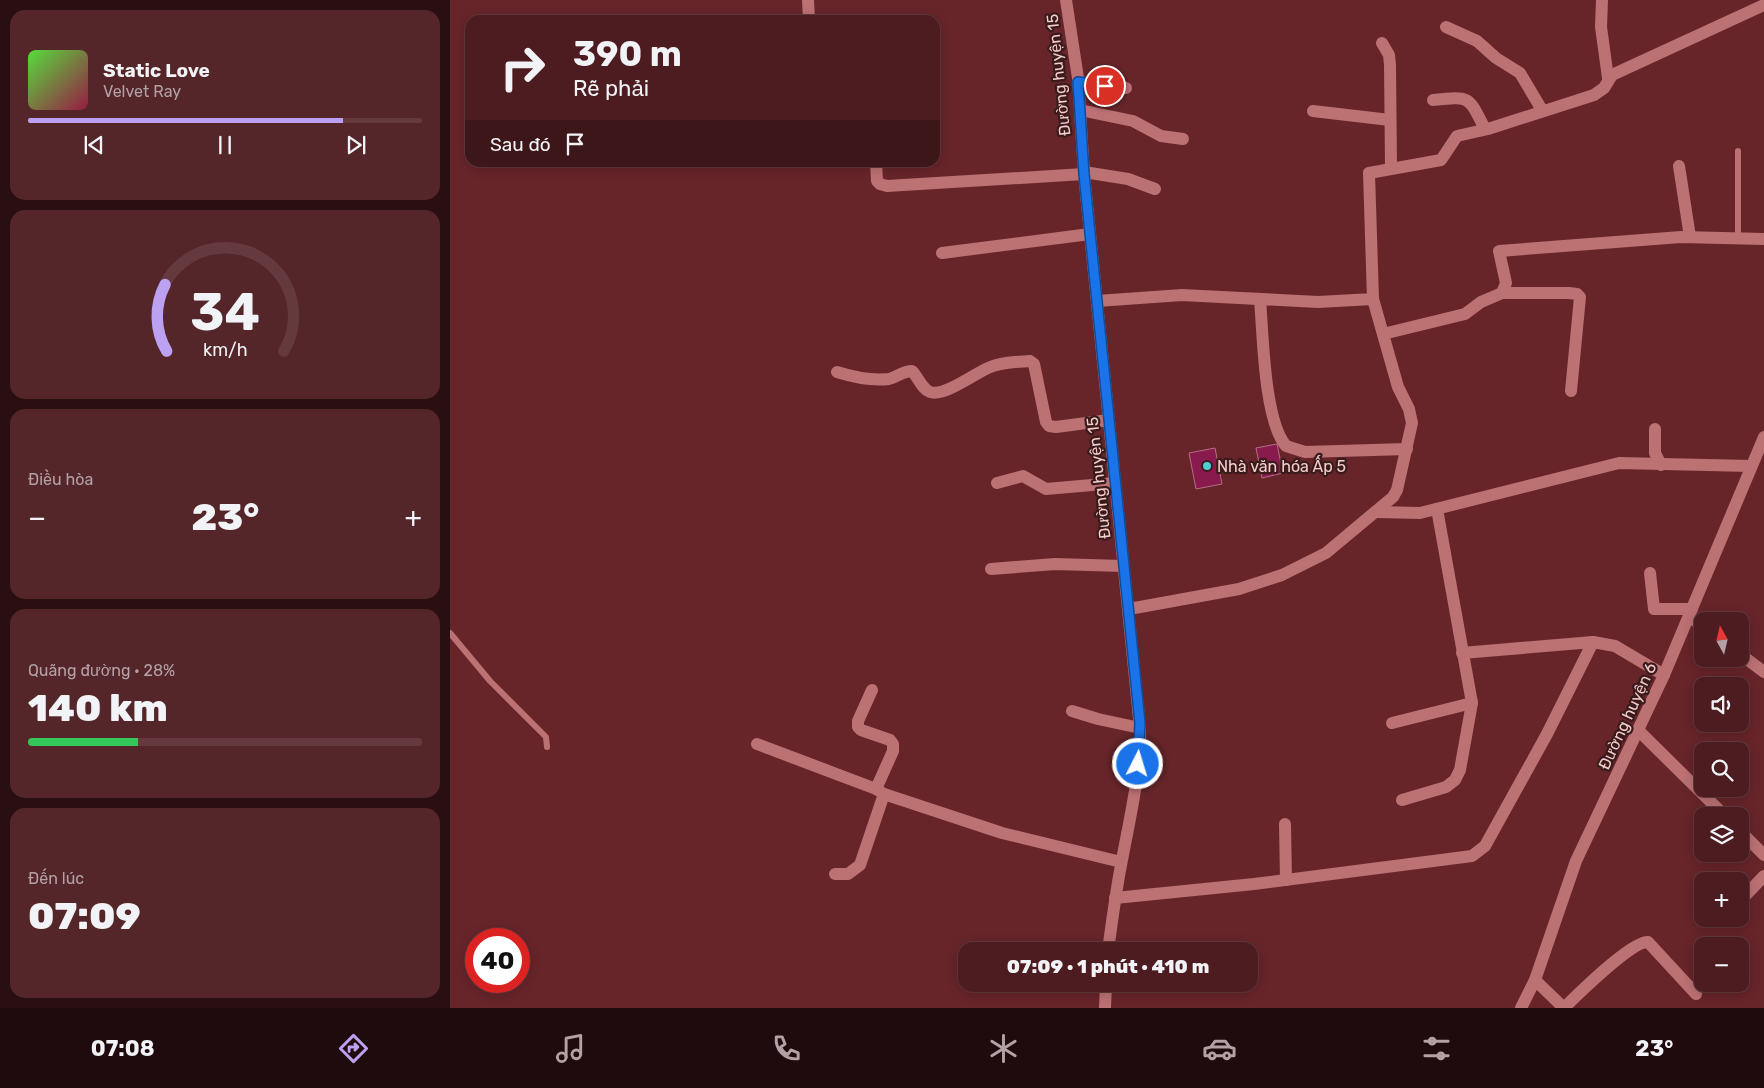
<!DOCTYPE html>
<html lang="vi">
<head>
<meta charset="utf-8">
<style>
	:root { --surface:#4d1c20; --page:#542529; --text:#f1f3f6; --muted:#b3a1a5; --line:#643a3e; --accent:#bca0f2 }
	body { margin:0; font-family:Rubik,sans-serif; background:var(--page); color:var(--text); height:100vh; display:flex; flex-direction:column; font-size:19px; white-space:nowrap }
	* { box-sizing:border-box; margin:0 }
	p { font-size:16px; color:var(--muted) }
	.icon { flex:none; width:28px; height:28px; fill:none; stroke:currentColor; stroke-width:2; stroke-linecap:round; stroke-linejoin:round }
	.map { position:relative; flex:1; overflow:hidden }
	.sheet { display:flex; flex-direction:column; gap:10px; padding:10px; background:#2a0f12; width:450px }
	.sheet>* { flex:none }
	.guide { position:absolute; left:15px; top:15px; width:475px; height:152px; border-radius:15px; box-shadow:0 2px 12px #0003,0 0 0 1px var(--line); background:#4d1c20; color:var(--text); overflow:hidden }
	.needle { width:32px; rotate:352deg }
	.controls { position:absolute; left:1244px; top:612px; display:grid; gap:10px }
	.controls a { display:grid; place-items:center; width:55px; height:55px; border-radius:10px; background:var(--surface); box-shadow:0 2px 12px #0003,0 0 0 1px var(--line); font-size:25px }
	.speed { position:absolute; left:15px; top:928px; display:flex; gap:10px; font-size:25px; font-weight:700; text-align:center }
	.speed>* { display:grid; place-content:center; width:65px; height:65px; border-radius:50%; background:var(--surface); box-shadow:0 2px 12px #0003,0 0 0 1px var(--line); line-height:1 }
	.speed .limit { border:8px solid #d22; background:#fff; color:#111 }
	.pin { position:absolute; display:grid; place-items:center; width:42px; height:42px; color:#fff; margin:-21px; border:2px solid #fff; border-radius:50%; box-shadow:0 1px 5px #0007 }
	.me { position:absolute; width:55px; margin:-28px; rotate:5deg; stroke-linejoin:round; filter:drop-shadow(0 0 4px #0008) }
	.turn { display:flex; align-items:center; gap:18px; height:105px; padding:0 25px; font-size:22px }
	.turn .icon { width:65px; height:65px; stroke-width:2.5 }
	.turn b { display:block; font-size:35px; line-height:42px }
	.then { display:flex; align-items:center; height:48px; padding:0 25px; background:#0003; gap:10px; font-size:19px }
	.big { font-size:38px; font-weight:800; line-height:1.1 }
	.sheet .widget { flex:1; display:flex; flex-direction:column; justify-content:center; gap:8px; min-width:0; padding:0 18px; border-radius:15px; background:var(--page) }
	.sheet .dial { align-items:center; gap:0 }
	.dial svg { height:130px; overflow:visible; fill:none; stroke:var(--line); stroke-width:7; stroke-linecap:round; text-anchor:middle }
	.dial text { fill:var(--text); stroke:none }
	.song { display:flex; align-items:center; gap:15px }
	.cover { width:60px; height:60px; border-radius:8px; background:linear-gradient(135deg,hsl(110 70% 55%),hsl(340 70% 35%)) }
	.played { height:5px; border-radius:2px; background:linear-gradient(90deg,var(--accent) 80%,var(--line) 80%) }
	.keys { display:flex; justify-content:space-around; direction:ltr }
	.heat { display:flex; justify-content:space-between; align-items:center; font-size:28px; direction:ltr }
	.charge { height:8px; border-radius:4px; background:linear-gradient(90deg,#34c759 28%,var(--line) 0) }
	.trip { position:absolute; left:508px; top:942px; width:300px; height:50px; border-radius:15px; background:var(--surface); box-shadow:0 2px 12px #0003,0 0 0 1px var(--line); font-weight:800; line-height:50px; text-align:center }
	.menu { display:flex; height:80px; justify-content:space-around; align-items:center; background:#1f0b0d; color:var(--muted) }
	.menu .icon { width:35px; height:35px }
	.menu .current { color:var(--accent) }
	.menu b { font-size:22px; color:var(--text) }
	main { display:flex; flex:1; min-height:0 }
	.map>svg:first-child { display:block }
	.building { fill:#891a4d; stroke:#b56e86 }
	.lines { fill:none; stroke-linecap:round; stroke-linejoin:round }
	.service { stroke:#bc7173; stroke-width:6 }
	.minor { stroke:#bc7173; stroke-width:12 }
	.tertiary { stroke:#bc7173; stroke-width:12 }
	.route-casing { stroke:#114b97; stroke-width:12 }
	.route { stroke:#1a73e8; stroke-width:9 }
	.poi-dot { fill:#51ccd1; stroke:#391b1c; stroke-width:2 }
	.labels { text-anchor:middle; stroke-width:4.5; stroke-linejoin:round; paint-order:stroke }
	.street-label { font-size:16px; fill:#f6cccc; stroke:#391b1c }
	.poi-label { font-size:16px; fill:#f6cccc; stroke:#391b1c; text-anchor:start }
</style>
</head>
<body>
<main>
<section class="sheet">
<div class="widget">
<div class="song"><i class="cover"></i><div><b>Static Love</b><p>Velvet Ray</p></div></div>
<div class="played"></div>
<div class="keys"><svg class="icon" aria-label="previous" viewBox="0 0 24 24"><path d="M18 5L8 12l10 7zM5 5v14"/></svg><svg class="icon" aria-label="pause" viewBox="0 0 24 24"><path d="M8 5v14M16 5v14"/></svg><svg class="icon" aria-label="next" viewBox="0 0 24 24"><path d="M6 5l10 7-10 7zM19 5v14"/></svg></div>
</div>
<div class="widget dial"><svg viewBox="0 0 100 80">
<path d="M14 69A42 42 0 1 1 86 69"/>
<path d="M14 69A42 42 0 0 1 13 28" stroke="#bca0f2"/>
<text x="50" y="56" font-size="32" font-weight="700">34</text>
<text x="50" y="72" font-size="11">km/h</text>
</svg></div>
<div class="widget"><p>Điều hòa</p>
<div class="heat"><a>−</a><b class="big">23°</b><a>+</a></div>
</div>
<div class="widget"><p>Quãng đường · 28%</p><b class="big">140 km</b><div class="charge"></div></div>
<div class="widget"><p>Đến lúc</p><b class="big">07:09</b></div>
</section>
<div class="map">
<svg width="1314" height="1008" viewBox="0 0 1314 1008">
	<rect width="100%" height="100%" fill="#67252a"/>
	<g class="building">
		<polygon points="827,444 833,473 812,478 806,448"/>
		<polygon points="765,448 772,484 746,489 739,453"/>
	</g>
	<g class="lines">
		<g class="service">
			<polyline points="1288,238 1288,151"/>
			<polyline points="0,633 40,681 96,737 97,747"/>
		</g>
		<g class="minor">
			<polyline points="358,0 359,20"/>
			<polyline points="1152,0 1151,27 1158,78"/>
			<polyline points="996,27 1027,41 1046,58 1070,73 1092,110"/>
			<polyline points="932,43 939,55 940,65 941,168"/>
			<polyline points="628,82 676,88"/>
			<path d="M983 100C1021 96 1018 96 1035 129"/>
			<polyline points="630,110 683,121 711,136 733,139"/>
			<polyline points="863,111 940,120"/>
			<polyline points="426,162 427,181 430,184 437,186 634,174"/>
			<polyline points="1229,166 1240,237"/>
			<polyline points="634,172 678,179 705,189"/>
			<polyline points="492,253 640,234"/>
			<polyline points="1052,293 1119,293 1127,294 1130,297 1121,391"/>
			<path d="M810 299C813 335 814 420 836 446L855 452 957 449"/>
			<polyline points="647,301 732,295 868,302 923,299 919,173 991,160 1007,136 1038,129 1144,95 1154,88 1162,75 1314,5"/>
			<polyline points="933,334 1015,314 1031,302 1052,293 1056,283 1049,251 1231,237 1314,239"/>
			<path d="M387 372C403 377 422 381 439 379 447 377 453 371 462 371 468 377 472 389 480 392 494 397 524 374 538 368 550 362 566 362 580 361L584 364 596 422 599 426 606 427 659 420"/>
			<polyline points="1205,429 1205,453 1211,465"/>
			<polyline points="547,483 573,476 596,489 665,483"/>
			<polyline points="927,512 970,513 1169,463 1301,466"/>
			<polyline points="541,569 605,564 673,566"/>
			<polyline points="1200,573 1204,609 1242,609"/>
			<polyline points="679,609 789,589 832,575 876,553 943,497 947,490 962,423 959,409 948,387 923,299"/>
			<polyline points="1239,616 1252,626"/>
			<polyline points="1012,653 1143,642"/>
			<polyline points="1290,654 1314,672"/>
			<polyline points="422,690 408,721 408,727 411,730 440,740 443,744 443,751 426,789"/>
			<polyline points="622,711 648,719 690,728"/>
			<polyline points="942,723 1022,703"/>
			<polyline points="1188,730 1275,816"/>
			<polyline points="307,744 426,789 434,794 552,833 671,862"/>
			<polyline points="952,800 996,787 1005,780 1010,770 1022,703 987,509"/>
			<polyline points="835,824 836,880"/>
			<polyline points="1290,831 1314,855"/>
			<polyline points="385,874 398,874 410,865 434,794"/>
			<polyline points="665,898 804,884 1022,856 1035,846 1097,734 1143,642 1165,646 1214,675"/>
			<polyline points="1290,901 1314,876"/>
			<polyline points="1270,921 1272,919"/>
			<polyline points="1085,980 1114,1008"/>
			<path d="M1114 1008C1128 994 1182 941 1198 942L1246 994"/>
		</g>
		<g class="tertiary">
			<path d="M616 0 628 78 634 174 690 728C691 772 680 817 672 860 666 890 662 921 658 951"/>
			<polyline points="655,1008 656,984"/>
			<polyline points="1071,1008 1085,980 1126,861 1214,675 1314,437"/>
		</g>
	</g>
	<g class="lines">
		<defs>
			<polyline id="route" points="655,86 628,82 634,174 690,723 688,764"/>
		</defs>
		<use href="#route" class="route-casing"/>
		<use href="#route" class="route"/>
	</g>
	<circle class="poi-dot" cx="757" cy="466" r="5"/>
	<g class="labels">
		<g class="street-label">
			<text transform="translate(608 75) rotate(-96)" y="6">Đường huyện 15</text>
			<text transform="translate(648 478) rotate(-96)" y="6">Đường huyện 15</text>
			<text transform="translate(1177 716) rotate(-65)" y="6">Đường huyện 6</text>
		</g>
		<g class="poi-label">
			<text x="767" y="472">Nhà văn hóa Ấp 5</text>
		</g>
	</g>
</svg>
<div class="controls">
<a><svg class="needle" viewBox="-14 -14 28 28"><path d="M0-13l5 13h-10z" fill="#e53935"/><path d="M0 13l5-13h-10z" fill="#b3a1a5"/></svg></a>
<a><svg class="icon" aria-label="sound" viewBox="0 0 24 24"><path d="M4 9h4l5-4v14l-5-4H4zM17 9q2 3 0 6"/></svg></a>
<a><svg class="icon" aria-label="search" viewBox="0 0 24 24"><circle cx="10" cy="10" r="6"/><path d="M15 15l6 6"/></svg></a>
<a><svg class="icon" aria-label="layers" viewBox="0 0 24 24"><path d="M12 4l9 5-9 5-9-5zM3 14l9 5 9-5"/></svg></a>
<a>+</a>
<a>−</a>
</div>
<div class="speed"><div class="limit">40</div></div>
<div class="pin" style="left:655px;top:86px;background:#d93025"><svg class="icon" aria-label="arrive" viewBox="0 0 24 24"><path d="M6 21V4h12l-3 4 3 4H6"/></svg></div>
<svg class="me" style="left:688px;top:764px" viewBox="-20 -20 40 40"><circle r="17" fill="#1a73e8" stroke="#fff" stroke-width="3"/><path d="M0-11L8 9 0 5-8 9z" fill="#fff"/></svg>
<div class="trip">07:09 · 1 phút · 410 m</div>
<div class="guide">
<div class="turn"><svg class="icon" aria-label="right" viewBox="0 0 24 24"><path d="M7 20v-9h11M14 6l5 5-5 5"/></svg><div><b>390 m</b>Rẽ phải</div></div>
<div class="then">Sau đó<svg class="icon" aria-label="arrive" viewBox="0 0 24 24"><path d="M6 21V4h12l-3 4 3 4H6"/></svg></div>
</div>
</div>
</main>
<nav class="menu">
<b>07:08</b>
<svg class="icon current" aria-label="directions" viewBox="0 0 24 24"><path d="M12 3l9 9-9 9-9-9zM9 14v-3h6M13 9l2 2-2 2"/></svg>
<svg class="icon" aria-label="music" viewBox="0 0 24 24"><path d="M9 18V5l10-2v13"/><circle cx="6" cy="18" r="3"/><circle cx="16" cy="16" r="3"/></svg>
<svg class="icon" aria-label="phone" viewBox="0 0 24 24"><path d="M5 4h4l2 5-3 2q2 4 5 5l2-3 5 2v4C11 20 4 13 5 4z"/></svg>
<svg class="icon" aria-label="climate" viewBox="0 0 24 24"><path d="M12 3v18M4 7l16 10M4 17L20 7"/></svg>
<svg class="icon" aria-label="car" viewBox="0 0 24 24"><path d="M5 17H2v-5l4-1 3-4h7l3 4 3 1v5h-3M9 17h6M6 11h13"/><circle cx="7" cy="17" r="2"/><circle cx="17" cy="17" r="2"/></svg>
<svg class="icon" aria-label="filters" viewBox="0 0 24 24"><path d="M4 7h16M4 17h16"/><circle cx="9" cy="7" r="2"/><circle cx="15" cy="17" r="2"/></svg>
<b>23°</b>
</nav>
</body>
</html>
